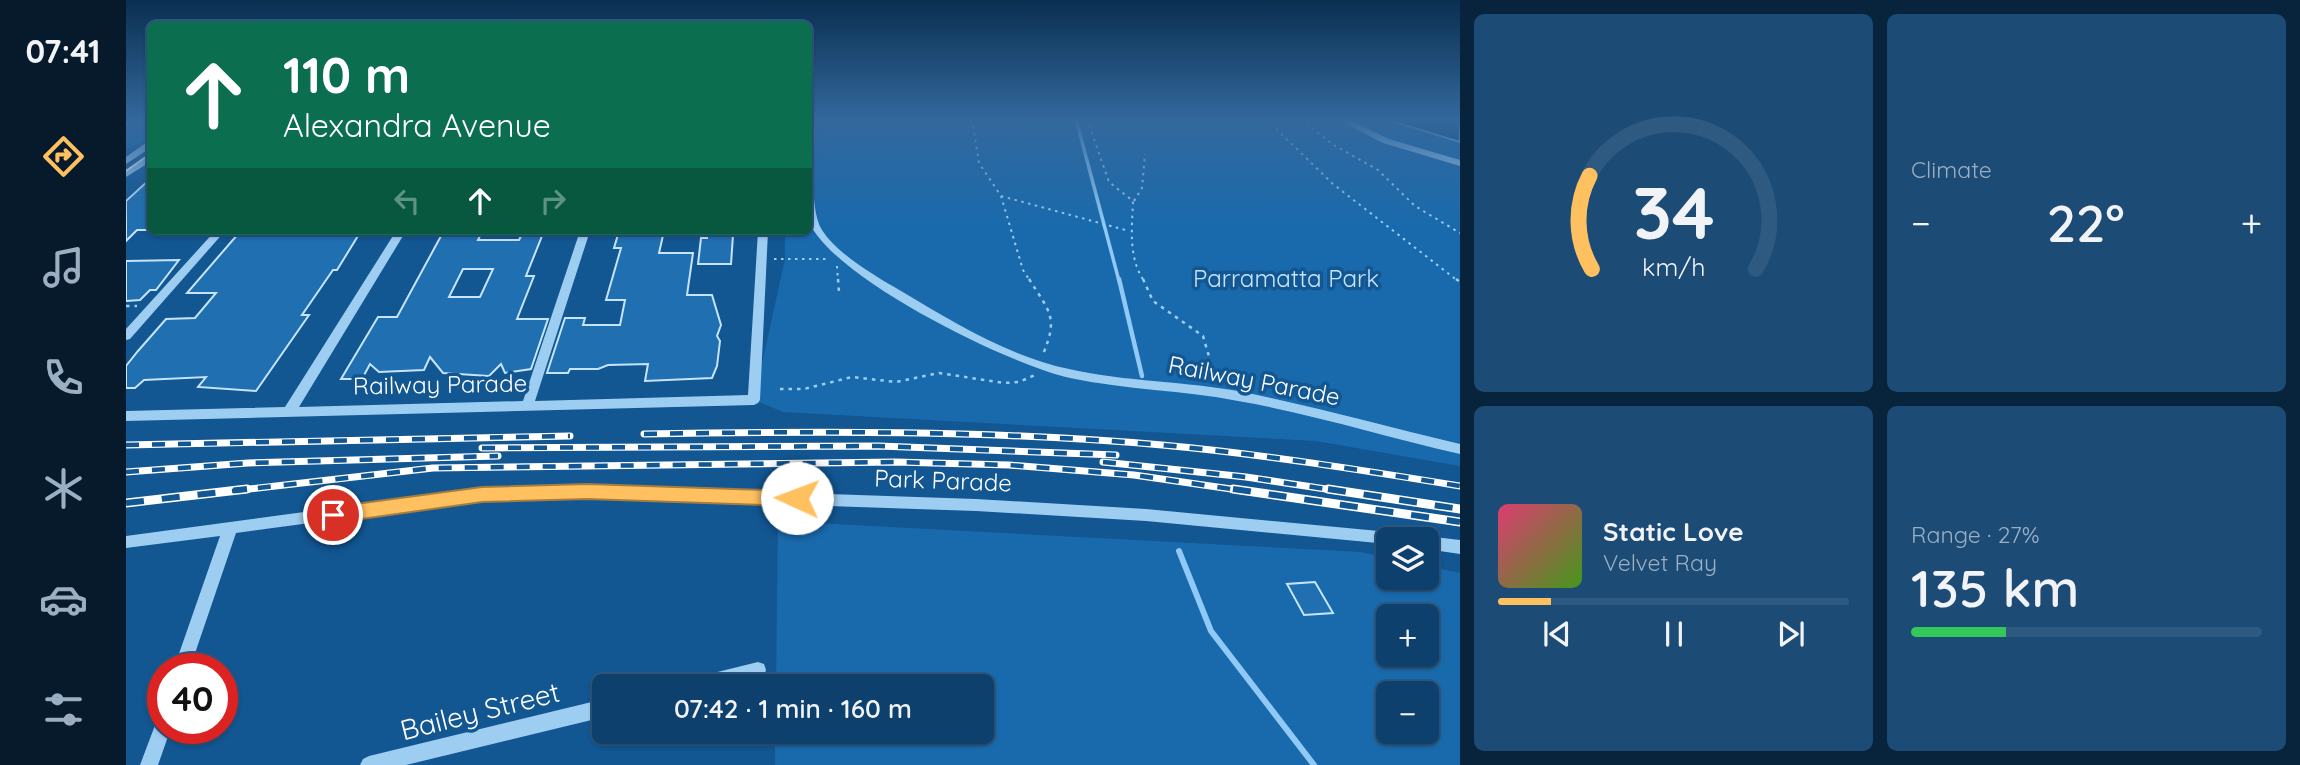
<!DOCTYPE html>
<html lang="en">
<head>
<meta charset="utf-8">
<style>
	:root { --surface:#0e406e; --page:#1c4b76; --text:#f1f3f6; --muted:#9bafc2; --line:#2e5981; --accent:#ffc160 }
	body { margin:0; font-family:Quicksand,sans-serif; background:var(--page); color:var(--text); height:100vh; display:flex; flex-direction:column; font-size:26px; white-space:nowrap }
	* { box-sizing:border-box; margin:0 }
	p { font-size:23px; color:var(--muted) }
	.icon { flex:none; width:38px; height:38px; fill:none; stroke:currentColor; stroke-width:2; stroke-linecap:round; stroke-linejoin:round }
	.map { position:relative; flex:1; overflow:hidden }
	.side { display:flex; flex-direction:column; gap:14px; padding:14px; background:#08233c; width:840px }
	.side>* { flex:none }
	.hud { position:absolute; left:21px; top:21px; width:665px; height:214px; border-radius:10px; box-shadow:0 2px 5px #0004,0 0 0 2px var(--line); background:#0b6e4f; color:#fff; overflow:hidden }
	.controls { position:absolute; left:1250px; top:527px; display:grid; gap:14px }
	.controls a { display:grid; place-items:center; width:63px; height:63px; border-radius:10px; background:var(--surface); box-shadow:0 2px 5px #0004,0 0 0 2px var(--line); font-size:35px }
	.speed { position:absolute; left:21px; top:653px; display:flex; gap:14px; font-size:35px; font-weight:700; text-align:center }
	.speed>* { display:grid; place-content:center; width:91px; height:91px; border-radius:50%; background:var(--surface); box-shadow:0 2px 5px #0004,0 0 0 2px var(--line); line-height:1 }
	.speed .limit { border:10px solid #d22; background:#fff; color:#111 }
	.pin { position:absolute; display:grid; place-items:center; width:60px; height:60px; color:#fff; margin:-30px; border:4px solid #fff; border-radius:50%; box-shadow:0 2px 7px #0007 }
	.me { position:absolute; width:77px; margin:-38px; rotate:272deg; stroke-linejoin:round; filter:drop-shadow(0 0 5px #0008) }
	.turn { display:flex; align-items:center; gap:24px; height:147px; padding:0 21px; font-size:32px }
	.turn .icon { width:91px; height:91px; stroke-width:2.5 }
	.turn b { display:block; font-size:49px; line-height:60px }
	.lanes { display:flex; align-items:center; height:66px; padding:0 21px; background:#0003; justify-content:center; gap:35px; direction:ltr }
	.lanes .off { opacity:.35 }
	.big { font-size:52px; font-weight:600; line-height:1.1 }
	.side .card { flex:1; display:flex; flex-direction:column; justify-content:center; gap:10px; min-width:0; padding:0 24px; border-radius:10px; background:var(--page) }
	.side .dial { align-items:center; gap:0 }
	.dial svg { height:182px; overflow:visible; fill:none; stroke:var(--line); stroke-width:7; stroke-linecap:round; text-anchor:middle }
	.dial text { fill:var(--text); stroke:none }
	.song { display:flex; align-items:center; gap:21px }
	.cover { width:84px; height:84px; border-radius:10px; background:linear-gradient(135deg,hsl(340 70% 55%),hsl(100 70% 35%)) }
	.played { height:7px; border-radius:4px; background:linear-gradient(90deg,var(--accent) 15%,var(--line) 15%) }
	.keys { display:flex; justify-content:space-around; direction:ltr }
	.heat { display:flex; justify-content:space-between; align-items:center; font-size:38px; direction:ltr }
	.charge { height:10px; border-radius:5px; background:linear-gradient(90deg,#34c759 27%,var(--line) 0) }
	.side .tiles { flex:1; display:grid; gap:14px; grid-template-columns:repeat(2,1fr) }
	.trip { position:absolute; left:466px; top:674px; width:402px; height:70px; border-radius:10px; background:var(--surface); box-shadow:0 2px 5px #0004,0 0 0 2px var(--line); font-weight:600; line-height:70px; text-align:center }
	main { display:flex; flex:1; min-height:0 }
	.tabs { display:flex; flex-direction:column; width:126px; justify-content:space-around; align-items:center; background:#061a2c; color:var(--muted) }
	.tabs .icon { width:49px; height:49px }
	.tabs .selected { color:var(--accent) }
	.tabs b { font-size:32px; color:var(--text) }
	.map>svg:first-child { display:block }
	.green { fill:#196aac; fill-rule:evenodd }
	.water { fill:#0b3f6e; stroke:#90c9f6; stroke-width:2 }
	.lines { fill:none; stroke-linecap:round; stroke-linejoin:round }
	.stream-far2 { stroke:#90c9f6; stroke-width:3.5 }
	.stream-far1 { stroke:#90c9f6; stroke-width:4.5 }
	.stream { stroke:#90c9f6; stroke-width:6 }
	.building { fill:#1f6fb1; stroke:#c6e4fd; stroke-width:2; fill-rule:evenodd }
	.path-far1 { stroke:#9ecdf2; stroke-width:2; stroke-dasharray:2.5 4.5; stroke-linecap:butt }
	.path { stroke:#9ecdf2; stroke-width:2.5; stroke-dasharray:3.5 5; stroke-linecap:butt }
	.minor { fill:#9ecdf2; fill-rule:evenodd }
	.tram { stroke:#fff; stroke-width:2 }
	.rail-far1-casing { stroke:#fff; stroke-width:7 }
	.rail-casing { stroke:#fff; stroke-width:9 }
	.rail-far1 { stroke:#125692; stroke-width:4.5; stroke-dasharray:13; stroke-linecap:butt }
	.rail { stroke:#125692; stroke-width:6; stroke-dasharray:18; stroke-linecap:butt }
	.route { fill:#ffc160; stroke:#a67d3e; stroke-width:2 }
	.labels { text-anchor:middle; stroke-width:7; stroke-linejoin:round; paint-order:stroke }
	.park-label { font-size:24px; fill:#c6e4fd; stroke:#125692 }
	.street-label { font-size:24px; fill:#fff; stroke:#125692 }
	.near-street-label { font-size:28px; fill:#fff; stroke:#125692 }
</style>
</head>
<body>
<main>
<nav class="tabs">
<b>07:41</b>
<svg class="icon selected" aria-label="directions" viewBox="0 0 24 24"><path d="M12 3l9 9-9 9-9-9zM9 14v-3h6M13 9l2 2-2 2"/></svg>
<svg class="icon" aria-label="music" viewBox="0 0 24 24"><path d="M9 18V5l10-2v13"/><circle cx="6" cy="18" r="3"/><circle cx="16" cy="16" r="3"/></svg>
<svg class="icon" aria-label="phone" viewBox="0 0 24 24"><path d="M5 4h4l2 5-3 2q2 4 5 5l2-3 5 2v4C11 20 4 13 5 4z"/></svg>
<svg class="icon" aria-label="climate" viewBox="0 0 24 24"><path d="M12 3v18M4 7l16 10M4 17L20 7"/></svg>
<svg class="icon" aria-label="car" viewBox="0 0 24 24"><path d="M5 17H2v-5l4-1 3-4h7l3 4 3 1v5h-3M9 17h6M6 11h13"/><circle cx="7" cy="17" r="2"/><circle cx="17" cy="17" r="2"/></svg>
<svg class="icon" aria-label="filters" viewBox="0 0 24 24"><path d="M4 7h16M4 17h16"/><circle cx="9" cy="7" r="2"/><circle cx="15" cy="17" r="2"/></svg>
</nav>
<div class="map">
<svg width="1334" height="765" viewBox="0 0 1334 765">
	<rect width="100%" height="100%" fill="#125692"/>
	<g class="green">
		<polygon points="0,119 24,119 24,137 0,150"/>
		<polygon points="683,119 1259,119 1334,142 1334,466 1190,441 657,412 628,400 659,259 659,231 682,231"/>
		<path d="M652 521 1235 552 1262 558V578H1300V566L1334 573V765H649V732H856V686H650ZM1262 616H1300V654H1262ZM1262 693H1300V732H1262Z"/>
	</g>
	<polygon class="water" points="1259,119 1334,119 1334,142"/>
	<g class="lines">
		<polyline class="stream-far2" points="950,119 993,281"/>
		<polyline class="stream-far1" points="993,279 1016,376"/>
		<polyline class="stream" points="1053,551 1085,631 1188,765"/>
	</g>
	<g class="building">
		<polygon points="24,179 24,230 11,230 0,241 0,201"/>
		<polygon points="129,231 235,231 211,270 207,270 176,315 183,315 130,391 72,387 80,377 18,380 9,388 0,388 0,366 12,351 40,319 69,318 90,293 61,293 112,234 126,234"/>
		<polygon points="493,231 538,231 533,253 567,253 561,295 586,295 595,325 591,336 594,341 591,366 586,378 519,381 522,364 482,365 472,369 444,369 442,373 421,373 439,318 459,318 457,325 494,325 499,300 480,300 495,248 488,248"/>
		<polygon points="581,235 607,235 605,264 572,264 575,238 581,238"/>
		<path d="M315 236H354L352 240H393L395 236H416L400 276H408L391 319H422L405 369 379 373 375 364 363 376 317 373 304 357 298 370 253 372 244 364 236 379H215L252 317H271ZM337 269H367L354 297H323Z"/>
		<polygon points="53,260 30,290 24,290 14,300 0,301 0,261"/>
		<polygon points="1189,582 1207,613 1178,615 1161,584"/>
	</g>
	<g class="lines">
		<g class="path-far1">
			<polyline points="846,119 853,163 875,196 897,270 904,281"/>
			<path d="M961 119 983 182 1007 201C1006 228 1002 257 1018 281"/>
			<polyline points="1140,119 1207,184 1332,281"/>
			<polyline points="1175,119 1206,144 1252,170 1289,206 1334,233"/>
			<polyline points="0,125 6,119"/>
			<polyline points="875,196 1003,231"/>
			<polyline points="1008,201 1016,188 1019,154"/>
			<polyline points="648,259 704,259"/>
			<polyline points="711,266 712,281"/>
		</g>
		<g class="path">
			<polyline points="712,279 713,292"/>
			<path d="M903 279C923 311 933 317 917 354"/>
			<polyline points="1017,279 1027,301 1077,336 1087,370 1095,380"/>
			<polyline points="1330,279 1334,282"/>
			<polyline points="0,306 11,306"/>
			<polyline points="654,389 678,389 726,377 770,382 813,373 878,383 893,382 909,375"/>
		</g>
		<g class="minor">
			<path d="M682 119H689C689 147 682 207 696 230 711 254 751 277 775 291 827 322 884 357 943 369 1000 382 1060 381 1117 392 1190 407 1262 427 1334 444V454C1260 437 1187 414 1112 401 1057 390 1000 390 944 378 886 366 701 276 682 219Z"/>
			<polygon points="1211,119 1222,119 1263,139 1334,160 1334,166 1257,143"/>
			<polygon points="21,142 24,142 24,148 0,164 0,157"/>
			<polygon points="21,156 24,156 24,162 0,177 0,170"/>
			<polygon points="89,231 99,231 4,339 0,340 0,329"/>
			<polygon points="270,231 280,231 173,407 397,401 454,231 464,231 409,401 622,395 632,231 642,231 634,400 632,403 628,405 0,421 0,411 159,407"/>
			<polygon points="461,486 850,499 1020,509 1274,533 1279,534 1281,539 1262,539 1262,544 1020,521 850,511 461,498 356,500 110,533 64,668 48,668 94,536 0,548 0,536 356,488"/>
			<polygon points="1300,536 1334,540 1334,554 1300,549 1300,539 1294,539"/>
			<path d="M632 662 638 664 640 670 638 676C612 687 586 686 559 686L561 680 567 678Z"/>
			<polygon points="478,699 478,717 280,765 234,765 237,759 243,756"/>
			<polygon points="37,717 37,728 45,728 32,765 14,765 31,720"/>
		</g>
		<polyline class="tram" points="0,171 24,154"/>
		<defs>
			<g id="rail-far1">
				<path d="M518 434C691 431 863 430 1036 445 1136 454 1235 470 1334 486"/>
				<polyline points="0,445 444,436"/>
				<polyline points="356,448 753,446 990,455"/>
				<polyline points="977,462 1120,477 1213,491"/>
				<polyline points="0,472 122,463 372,456"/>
				<polyline points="106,491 307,468 769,462 883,465 1008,475 1119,491"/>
			</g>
			<g id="rail">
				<polyline points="1107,489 1334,522"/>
				<polyline points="1202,489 1334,509"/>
				<polyline points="0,503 121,489"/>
			</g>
		</defs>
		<use href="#rail-far1" class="rail-far1-casing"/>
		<use href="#rail" class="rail-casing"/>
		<use href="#rail-far1" class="rail-far1"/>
		<use href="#rail" class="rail"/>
	</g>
	<linearGradient id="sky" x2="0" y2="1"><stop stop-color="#0a2f50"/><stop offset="0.53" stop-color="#33689d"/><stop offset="1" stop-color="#33689d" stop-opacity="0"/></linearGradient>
	<rect width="1334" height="226" fill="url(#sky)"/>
	<polygon class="route" points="461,484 671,491 680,498 671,506 461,499 356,502 207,523 200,520 198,515 200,509 207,507 356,487"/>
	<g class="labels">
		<g class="park-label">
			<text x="1160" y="287">Parramatta Park</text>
		</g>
		<g class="street-label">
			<text transform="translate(1128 381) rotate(11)" y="8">Railway Parade</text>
			<text transform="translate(314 385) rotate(-1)" y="8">Railway Parade</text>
			<text transform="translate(817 481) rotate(2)" y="8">Park Parade</text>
		</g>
		<g class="near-street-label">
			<text transform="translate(354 711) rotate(-14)" y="10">Bailey Street</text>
		</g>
	</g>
</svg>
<div class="controls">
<a><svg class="icon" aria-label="layers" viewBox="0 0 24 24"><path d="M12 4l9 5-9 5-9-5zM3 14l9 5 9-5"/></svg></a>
<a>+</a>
<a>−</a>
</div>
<div class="speed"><div class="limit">40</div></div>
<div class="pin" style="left:207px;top:515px;background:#d93025"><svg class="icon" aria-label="arrive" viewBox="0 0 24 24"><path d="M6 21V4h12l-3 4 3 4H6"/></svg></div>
<svg class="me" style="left:671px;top:498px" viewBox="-20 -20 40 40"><circle r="19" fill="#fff"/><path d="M0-13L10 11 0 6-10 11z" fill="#ffc160"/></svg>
<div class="trip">07:42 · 1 min · 160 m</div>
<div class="hud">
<div class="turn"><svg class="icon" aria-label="ahead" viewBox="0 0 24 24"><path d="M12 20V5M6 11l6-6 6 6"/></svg><div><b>110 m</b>Alexandra Avenue</div></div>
<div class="lanes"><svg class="icon off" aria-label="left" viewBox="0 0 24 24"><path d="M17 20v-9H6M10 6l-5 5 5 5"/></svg><svg class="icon" aria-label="ahead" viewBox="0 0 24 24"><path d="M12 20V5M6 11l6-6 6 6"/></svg><svg class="icon off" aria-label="right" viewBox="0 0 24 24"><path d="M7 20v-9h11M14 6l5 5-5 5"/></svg></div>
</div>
</div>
<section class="side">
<div class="tiles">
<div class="card dial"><svg viewBox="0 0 100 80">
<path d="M14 69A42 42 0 1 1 86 69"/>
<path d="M14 69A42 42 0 0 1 13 28" stroke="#ffc160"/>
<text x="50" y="56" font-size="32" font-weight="700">34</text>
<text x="50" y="72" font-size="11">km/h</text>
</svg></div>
<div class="card"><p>Climate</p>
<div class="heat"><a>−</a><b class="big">22°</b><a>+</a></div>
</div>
<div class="card">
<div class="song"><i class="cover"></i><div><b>Static Love</b><p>Velvet Ray</p></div></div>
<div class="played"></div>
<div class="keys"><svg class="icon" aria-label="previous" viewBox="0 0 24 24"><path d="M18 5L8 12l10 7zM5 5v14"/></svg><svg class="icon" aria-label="pause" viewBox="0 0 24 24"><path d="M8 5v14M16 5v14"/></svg><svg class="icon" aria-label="next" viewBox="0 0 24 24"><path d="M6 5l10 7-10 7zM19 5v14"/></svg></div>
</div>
<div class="card"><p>Range · 27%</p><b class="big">135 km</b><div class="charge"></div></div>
</div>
</section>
</main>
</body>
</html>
